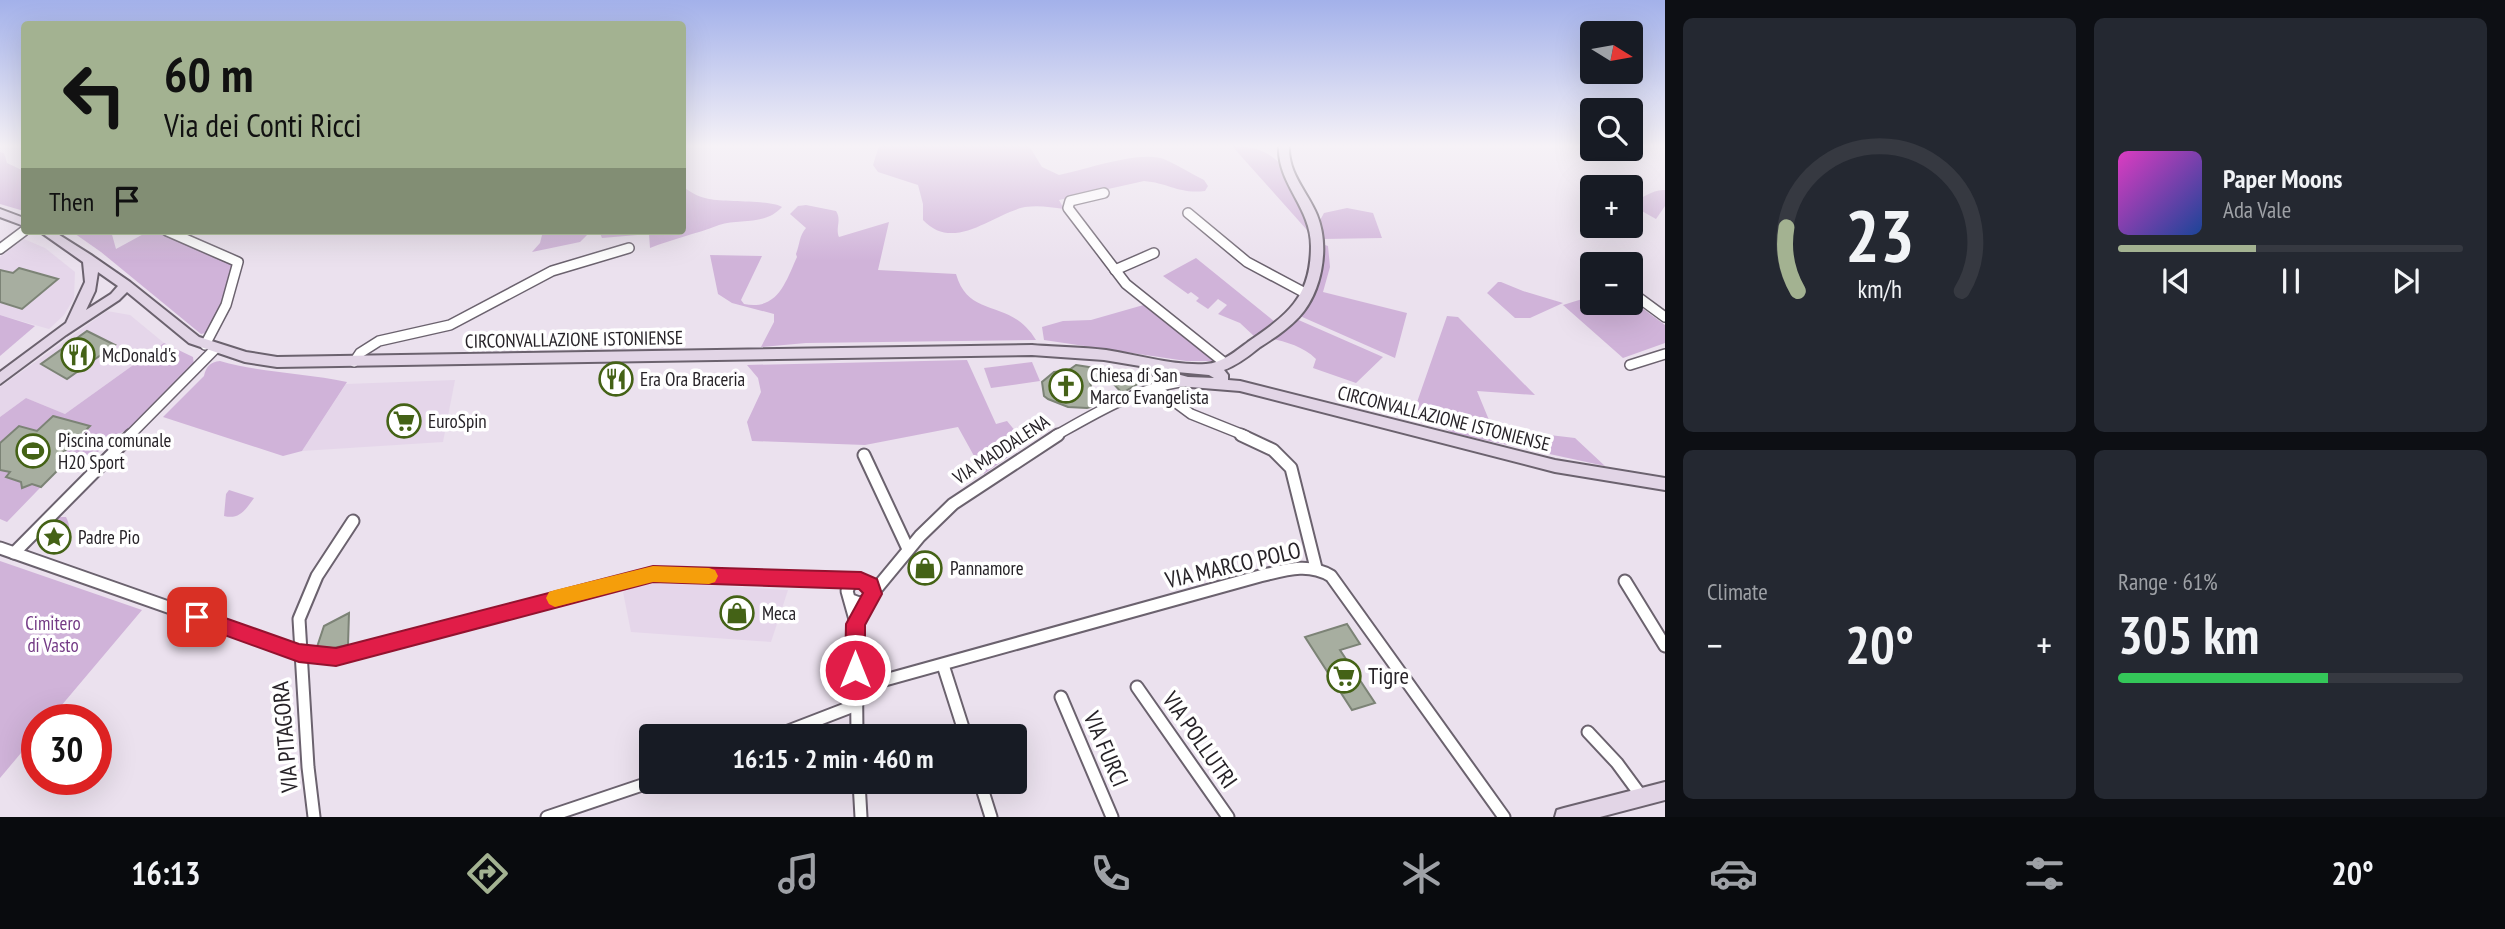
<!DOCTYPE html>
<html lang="en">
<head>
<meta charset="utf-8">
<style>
	:root { --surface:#171b24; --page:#242831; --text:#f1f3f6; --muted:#9ea1a6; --line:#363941; --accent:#a3b291 }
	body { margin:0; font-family:"PT Sans Narrow",sans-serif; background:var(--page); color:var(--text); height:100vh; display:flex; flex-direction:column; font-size:26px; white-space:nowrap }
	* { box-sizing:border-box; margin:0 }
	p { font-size:23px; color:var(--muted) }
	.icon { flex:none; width:38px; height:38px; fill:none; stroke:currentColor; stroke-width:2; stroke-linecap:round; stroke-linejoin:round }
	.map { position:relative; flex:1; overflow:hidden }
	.panel { display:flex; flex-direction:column; gap:18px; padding:18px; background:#0d0f14; width:840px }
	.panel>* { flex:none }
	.guide { position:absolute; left:21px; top:21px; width:665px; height:214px; border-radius:7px; box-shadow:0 7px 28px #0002; background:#a3b291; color:#111; overflow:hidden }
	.needle { width:46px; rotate:101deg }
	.controls { position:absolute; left:1580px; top:21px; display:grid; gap:14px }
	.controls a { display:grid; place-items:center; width:63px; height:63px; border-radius:7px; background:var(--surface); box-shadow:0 7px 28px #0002; font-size:35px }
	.speed { position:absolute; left:21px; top:704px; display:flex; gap:14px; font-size:35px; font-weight:700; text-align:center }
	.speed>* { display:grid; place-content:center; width:91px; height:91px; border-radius:50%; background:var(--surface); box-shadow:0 7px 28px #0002; line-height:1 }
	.speed .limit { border:10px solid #d22; background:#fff; color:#111 }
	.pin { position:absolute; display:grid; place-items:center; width:60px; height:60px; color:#fff; margin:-30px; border-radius:14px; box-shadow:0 4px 10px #0006 }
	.me { position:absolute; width:77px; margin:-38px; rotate:0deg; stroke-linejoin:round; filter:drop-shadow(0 0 5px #0008) }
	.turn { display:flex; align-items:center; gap:24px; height:147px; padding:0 28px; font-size:32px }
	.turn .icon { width:91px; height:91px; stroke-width:2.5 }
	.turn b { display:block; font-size:49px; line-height:60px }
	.then { display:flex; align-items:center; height:66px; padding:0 28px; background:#0003; gap:14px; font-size:26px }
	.big { font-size:52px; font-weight:600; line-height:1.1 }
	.panel .tile { flex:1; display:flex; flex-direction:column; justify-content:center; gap:10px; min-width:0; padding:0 24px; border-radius:10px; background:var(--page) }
	.panel .dial { align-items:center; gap:0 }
	.dial svg { height:182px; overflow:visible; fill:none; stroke:var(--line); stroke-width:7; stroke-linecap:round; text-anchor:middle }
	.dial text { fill:var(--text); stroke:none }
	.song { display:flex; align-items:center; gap:21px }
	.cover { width:84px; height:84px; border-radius:10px; background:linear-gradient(135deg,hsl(310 70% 55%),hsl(220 70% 35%)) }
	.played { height:7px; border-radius:4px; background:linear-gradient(90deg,var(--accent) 40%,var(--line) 40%) }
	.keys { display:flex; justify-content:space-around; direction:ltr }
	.heat { display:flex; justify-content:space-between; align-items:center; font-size:38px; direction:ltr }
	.charge { height:10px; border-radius:5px; background:linear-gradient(90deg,#34c759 61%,var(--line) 0) }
	.panel .tiles { flex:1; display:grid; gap:18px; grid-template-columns:repeat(2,1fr) }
	.trip { position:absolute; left:639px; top:724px; width:388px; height:70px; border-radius:7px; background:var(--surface); box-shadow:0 7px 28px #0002; font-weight:600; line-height:70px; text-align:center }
	.tab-bar { display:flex; height:112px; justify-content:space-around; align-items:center; background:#090b0e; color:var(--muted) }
	.tab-bar .icon { width:49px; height:49px }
	.tab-bar .selected { color:var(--accent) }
	.tab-bar b { font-size:32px; color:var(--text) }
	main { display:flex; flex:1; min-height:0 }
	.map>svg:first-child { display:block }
	.built { fill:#e5d6ea }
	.green { fill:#d0b3d9 }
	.building { fill:#a7aea0; stroke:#7c8376; stroke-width:2 }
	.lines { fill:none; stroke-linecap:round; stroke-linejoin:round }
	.street-far1-casing { stroke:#6b626e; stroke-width:12 }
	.street-casing { stroke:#6b626e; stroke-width:15 }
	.secondary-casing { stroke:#6b626e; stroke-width:4 }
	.street-far1 { stroke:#fff; stroke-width:9 }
	.street { stroke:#fff; stroke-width:11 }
	.secondary { fill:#e2d5e6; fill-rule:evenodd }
	.route { fill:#e11d48; stroke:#92132f; stroke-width:2 }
	.slow { fill:#f59e0b }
	.labels { text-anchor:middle; stroke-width:7; stroke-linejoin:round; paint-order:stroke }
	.street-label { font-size:19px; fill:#272328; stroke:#fff }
	.poi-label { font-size:19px; fill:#272328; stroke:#fff; text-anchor:start }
	.park-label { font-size:19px; fill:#743b86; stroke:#fff }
	.near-street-label { font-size:23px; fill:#272328; stroke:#fff }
	.near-poi-label { font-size:23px; fill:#272328; stroke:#fff; text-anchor:start }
</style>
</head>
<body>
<main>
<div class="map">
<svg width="1665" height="817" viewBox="0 0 1665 817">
	<rect width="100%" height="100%" fill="#ebe1ee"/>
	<g class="built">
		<polygon points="24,239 45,248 75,272 74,298 64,315 49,329 0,315 0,257"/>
		<polygon points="107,311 130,315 164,343 65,414 26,398 0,417 0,387"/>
		<polygon points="455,380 443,442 302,451 346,384"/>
		<polygon points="649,582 788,590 771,642 631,632 623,592"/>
	</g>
	<g class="green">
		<path d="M879 146H1029L1042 167 1059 175C1085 170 1143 149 1166 160 1179 166 1192 174 1204 180L1208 186 1205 191C1178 194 1169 183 1144 181L1059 200 1064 209C1051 207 1038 205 1025 207 992 214 954 253 923 220V204L918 185 878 172 873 165Z"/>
		<path d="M1232 146C1283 146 1289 177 1310 216L1307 230Z"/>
		<polygon points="0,152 4,153 7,163 24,171 24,211 0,204"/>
		<path d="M683 187C691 192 698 197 709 199 724 202 773 200 782 207 765 226 740 218 719 225 696 234 672 239 650 248L649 234 602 238 599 231H682Z"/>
		<path d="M1665 190V206L1656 219 1631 205V201C1644 199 1652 189 1665 190Z"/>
		<path d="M806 205 836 211C842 220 835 228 839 237L889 222 878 270 956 274C969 320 1010 297 1036 340L806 343 761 347 774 322V314L732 303 718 294 710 255 762 256 741 300 744 304C778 311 786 281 797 257L796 254C800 244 799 236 806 228L790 214 798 206Z"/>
		<polygon points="1347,208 1373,213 1382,238 1322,239 1318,224 1324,213"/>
		<polygon points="71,231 111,231 116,249 149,231 163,231 235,263 228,290 210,332 201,334 101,252"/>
		<polygon points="543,231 591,231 580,242 532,252 540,243"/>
		<polygon points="1322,244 1328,246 1330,267 1323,292 1407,313 1395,358 1300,316 1307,305"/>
		<polygon points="1196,258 1275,322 1255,337 1240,323 1218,314 1227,305 1218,299 1208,309 1196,301 1199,298 1191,292 1188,294 1163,276"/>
		<polygon points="1498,282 1501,282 1523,291 1563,303 1530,318 1515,318 1487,293"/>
		<polygon points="1592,296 1592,303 1631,303 1631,300 1665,325 1665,343 1623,358 1563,305"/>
		<polygon points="1147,304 1216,361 1186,361 1044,340 1042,327 1063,321 1091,320"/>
		<polygon points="0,315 35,326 0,356"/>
		<polygon points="1447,316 1458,317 1535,395 1477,391 1489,420 1508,430 1575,438 1605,466 1452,433 1415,408"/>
		<path d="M1294 318 1383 357 1356 383 1313 368 1316 359C1303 346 1286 342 1269 338Z"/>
		<polygon points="164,343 193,357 194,365 130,429 116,435 82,467 67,468 67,460 7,522 0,519 0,417 26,398 65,414"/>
		<polygon points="967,360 996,424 1007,421 1026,444 984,474 958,427 865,445 752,441 747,422 761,392 758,378 747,365"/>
		<path d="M220 361C262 373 305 373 347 382L302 451 283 456 163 417 204 376C206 367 210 362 220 361Z"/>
		<polygon points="1032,362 1040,381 991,388 984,368"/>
		<path d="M229 490 254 498C246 509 240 520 224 516L226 494Z"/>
		<path d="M59 517H66C71 526 70 537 63 544L38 534Z"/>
		<polygon points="0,561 142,610 50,719 37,719 37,734 0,778"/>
	</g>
	<g class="building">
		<polygon points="19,268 58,279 22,309 0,302 0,270 13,273"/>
		<polygon points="87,331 115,345 67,379 41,364"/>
		<polygon points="1076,365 1133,374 1141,382 1122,393 1111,381 1089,378 1094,399 1091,407 1087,408 1068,407 1048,399 1044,396 1042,382 1054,372 1069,370"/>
		<polygon points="53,416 90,426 57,459 66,462 41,487 32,484 22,488 21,482 6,477 10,472 0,470 0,443 19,426 37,431"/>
		<polygon points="349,613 348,645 333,648 317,647 324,626"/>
		<polygon points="1347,624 1360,644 1340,650 1375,703 1352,710 1305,637"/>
	</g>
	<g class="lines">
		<defs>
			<g id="street-far1">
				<polyline points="1104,193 1070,201 1068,208 1126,284 1226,364"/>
				<polyline points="1188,213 1247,262 1307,294"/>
				<polyline points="167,231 238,262 226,305 205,345"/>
				<polyline points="0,249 24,231"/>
				<polyline points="1115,270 1154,253"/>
				<polyline points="1631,292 1665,317"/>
				<polyline points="354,362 360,353 379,341 450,325 552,271 629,248"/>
				<polyline points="1630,365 1665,354"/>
				<polyline points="1156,388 1191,414 1246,436"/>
				<polyline points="129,436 215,349"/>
				<path d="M1055 436C1094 414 1135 389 1180 382"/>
			</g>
			<g id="street">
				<polyline points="1241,435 1273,450 1291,468 1316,568"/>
				<polyline points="864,455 908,549"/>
				<polyline points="0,548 299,653 336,657 653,574 857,581"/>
				<polyline points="14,553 131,435"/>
				<polyline points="1625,581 1665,646"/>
				<polyline points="872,594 920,536 953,504 1058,435"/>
				<polyline points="851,600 859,603 867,601 872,594 870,585 857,581 850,584 847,591 856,623 857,737"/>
				<polyline points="943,665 966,737"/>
				<polyline points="1137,687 1228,817"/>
				<path d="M856 688 1260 576C1285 570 1308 562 1331 576L1504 817"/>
				<polyline points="1061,697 1112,817"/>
				<polyline points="1588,732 1617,763 1642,797"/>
				<polyline points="773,737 856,705"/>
				<polyline points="859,782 861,817"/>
				<polyline points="980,782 991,817"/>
				<polyline points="314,817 308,767 299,619 317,576 353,521"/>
				<polyline points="547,817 651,782"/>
			</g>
			<g id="secondary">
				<path d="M1279 146H1289C1288 174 1307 191 1317 215 1330 247 1322 292 1299 317 1288 329 1274 338 1260 347 1249 356 1237 365 1224 370L1228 375V380L1240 381 1555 460 1665 478V490L1555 472 1240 391 1178 386 1157 379 1151 372 1152 368 1104 360 1032 355 277 367 245 362 189 343 127 292 119 300 66 335 0 384V372L66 323 85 282 83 262 39 231H53L91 255 130 282 199 337 246 352 277 357 1032 345C1057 347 1082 347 1106 350 1139 355 1174 366 1206 364 1222 363 1236 351 1248 342 1287 315 1311 298 1311 246 1311 207 1277 184 1279 146ZM98 272 118 286 111 294 86 310 95 291ZM1166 371 1209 375 1214 378 1188 377Z"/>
				<polygon points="0,209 24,218 24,226 0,217"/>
				<polygon points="1665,782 1665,800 1600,817 1555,817 1557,810 1564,808"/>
			</g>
		</defs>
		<use href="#street-far1" class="street-far1-casing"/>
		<use href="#street" class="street-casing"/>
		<use href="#secondary" class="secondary-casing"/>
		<use href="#street-far1" class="street-far1"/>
		<use href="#street" class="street"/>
		<use href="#secondary" class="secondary"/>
	</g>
	<linearGradient id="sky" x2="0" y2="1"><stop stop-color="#a3b1ea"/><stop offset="0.56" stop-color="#f6f2f7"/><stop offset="1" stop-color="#f6f2f7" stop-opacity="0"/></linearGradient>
	<rect width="1665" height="261" fill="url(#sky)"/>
	<polygon class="route" points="653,566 861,572 877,579 882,594 865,625 865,670 862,676 855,679 848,676 845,670 846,624 863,593 859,589 653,582 336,666 299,662 191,623 188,617 191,611 197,608 299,644 336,648"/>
	<polygon class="slow" points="653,566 709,568 715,570 718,576 715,582 709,584 653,582 555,607 549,604 546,598 549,592 555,590"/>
	<defs>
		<symbol id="restaurant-ring" viewBox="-11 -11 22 22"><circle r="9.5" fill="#fff" stroke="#446216" stroke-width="1.5"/><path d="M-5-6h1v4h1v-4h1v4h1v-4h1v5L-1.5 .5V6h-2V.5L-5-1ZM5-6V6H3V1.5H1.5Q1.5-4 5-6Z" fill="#446216"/></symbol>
		<symbol id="church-ring" viewBox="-11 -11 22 22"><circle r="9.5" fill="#fff" stroke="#446216" stroke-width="1.5"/><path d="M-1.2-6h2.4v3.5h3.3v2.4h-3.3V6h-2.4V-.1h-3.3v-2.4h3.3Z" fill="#446216"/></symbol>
		<symbol id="supermarket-ring" viewBox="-11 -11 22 22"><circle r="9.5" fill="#fff" stroke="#446216" stroke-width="1.5"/><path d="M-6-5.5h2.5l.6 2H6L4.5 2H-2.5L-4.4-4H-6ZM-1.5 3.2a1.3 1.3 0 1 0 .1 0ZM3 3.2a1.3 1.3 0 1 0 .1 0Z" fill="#446216"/></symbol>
		<symbol id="stadium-ring" viewBox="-11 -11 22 22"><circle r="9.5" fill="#fff" stroke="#446216" stroke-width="1.5"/><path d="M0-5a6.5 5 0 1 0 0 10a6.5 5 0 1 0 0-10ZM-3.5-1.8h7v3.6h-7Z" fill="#446216"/></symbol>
		<symbol id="sight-ring" viewBox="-11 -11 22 22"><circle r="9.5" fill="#fff" stroke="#446216" stroke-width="1.5"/><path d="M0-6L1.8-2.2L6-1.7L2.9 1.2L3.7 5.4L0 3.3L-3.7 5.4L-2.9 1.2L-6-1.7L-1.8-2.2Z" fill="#446216"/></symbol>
		<symbol id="shop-ring" viewBox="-11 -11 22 22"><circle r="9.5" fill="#fff" stroke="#446216" stroke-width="1.5"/><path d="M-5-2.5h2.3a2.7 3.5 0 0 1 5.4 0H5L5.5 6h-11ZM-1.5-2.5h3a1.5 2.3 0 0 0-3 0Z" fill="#446216"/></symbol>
	</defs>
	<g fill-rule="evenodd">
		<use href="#restaurant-ring" x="59" y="336" width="38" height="38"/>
		<use href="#restaurant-ring" x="597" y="360" width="38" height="38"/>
		<use href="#church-ring" x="1047" y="367" width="38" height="38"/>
		<use href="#supermarket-ring" x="385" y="402" width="38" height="38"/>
		<use href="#stadium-ring" x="14" y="432" width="38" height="38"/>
		<use href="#sight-ring" x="35" y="518" width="38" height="38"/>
		<use href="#shop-ring" x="906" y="549" width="38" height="38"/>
		<use href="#shop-ring" x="718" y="594" width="38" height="38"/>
		<use href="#supermarket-ring" x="1325" y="657" width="38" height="38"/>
	</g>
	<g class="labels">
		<g class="street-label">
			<text transform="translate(574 339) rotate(-1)" y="7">CIRCONVALLAZIONE ISTONIENSE</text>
			<text transform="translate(1444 418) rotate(14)" y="7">CIRCONVALLAZIONE ISTONIENSE</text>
			<text transform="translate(1001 449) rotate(-33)" y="7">VIA MADDALENA</text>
		</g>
		<g class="poi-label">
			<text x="102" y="362">McDonald's</text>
			<text x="1090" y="382">Chiesa di San<tspan x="1090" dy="22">Marco Evangelista</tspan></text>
			<text x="640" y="386">Era Ora Braceria</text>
			<text x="428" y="428">EuroSpin</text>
			<text x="58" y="447">Piscina comunale<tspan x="58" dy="22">H20 Sport</tspan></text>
			<text x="78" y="544">Padre Pio</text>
			<text x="950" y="575">Pannamore</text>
			<text x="762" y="620">Meca</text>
		</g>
		<g class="park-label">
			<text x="53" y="630">Cimitero<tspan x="53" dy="22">di Vasto</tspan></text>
		</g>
		<g class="near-street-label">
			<text transform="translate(1233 565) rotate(-13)" y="8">VIA MARCO POLO</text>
			<text transform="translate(285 737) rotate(-95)" y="8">VIA PITAGORA</text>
			<text transform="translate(1200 740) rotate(55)" y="8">VIA POLLUTRI</text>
			<text transform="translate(1106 749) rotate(67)" y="8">VIA FURCI</text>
		</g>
		<g class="near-poi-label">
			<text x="1368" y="684">Tigre</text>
		</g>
	</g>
</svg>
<div class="controls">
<a><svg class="needle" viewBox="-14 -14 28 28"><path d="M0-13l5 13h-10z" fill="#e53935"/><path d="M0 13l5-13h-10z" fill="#9ea1a6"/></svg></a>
<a><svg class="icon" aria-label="search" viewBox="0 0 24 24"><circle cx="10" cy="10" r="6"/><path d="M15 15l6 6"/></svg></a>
<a>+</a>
<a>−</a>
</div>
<div class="speed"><div class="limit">30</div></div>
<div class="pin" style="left:197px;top:617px;background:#d93025"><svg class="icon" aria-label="arrive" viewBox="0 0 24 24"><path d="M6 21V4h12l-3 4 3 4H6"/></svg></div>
<svg class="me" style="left:855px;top:670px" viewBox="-20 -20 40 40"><circle r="17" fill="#e11d48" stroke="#fff" stroke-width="3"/><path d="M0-11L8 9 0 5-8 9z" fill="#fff"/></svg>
<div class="trip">16:15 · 2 min · 460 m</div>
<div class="guide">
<div class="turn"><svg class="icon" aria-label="left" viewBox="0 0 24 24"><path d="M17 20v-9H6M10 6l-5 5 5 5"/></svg><div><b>60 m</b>Via dei Conti Ricci</div></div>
<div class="then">Then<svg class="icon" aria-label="arrive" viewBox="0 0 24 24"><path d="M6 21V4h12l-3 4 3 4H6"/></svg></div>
</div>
</div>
<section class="panel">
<div class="tiles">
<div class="tile dial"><svg viewBox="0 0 100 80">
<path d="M14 69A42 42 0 1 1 86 69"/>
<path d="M14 69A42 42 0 0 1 9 41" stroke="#a3b291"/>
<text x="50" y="56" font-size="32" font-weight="700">23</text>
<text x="50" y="72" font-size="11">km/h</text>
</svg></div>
<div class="tile">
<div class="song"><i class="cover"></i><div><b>Paper Moons</b><p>Ada Vale</p></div></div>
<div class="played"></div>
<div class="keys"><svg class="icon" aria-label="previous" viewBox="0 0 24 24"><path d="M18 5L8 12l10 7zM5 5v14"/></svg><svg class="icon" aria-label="pause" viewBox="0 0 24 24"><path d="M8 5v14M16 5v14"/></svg><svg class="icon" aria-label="next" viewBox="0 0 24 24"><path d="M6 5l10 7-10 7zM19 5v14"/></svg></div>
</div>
<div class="tile"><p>Climate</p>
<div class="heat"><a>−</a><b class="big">20°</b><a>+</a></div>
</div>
<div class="tile"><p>Range · 61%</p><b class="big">305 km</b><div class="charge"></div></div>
</div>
</section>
</main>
<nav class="tab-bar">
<b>16:13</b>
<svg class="icon selected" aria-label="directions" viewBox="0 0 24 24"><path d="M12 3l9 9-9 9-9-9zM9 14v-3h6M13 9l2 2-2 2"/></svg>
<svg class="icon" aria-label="music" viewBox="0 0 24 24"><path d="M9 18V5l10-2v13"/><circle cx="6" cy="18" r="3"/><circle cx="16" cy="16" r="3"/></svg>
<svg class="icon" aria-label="phone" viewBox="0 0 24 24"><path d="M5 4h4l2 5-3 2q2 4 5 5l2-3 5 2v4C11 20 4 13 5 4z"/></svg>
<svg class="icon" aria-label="climate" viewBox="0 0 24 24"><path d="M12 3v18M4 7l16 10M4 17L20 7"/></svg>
<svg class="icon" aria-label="car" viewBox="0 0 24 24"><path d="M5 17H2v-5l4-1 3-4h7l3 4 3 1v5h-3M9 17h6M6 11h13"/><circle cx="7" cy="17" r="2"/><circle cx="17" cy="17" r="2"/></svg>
<svg class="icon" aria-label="filters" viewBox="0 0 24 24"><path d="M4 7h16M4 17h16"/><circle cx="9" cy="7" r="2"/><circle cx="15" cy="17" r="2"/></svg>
<b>20°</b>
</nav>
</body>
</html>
